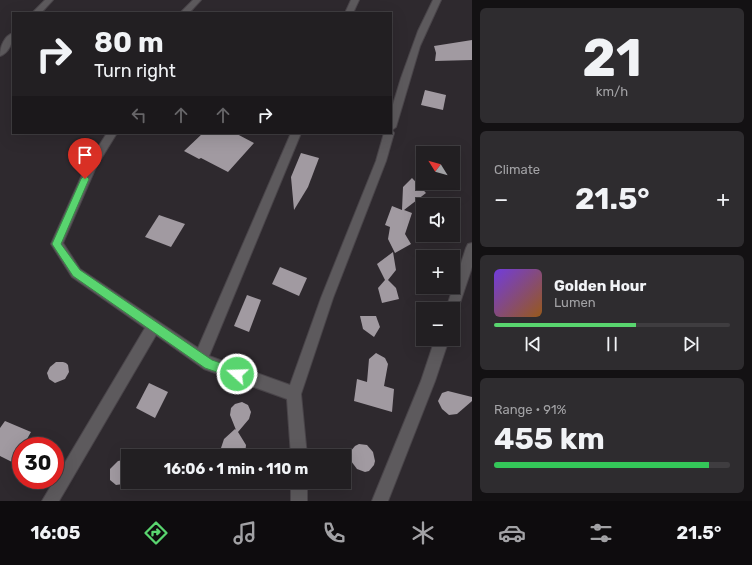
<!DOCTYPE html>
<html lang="en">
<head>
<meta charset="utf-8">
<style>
	:root { --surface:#221f22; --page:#2e2c2f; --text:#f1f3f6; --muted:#a2a2a5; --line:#3f3d40; --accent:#59d56f }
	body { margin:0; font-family:Rubik,sans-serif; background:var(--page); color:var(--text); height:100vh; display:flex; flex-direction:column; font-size:15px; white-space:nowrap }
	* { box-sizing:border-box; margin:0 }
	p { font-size:13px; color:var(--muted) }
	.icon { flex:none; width:22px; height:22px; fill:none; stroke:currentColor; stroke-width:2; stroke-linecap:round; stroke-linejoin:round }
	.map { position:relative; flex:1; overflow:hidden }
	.details { display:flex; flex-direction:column; gap:8px; padding:8px; background:#131113; width:280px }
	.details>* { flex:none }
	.guide { position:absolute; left:12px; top:12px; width:380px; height:122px; border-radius:0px; box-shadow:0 4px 16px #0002,0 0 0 1px var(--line); background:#221f22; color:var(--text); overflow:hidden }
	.needle { width:26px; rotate:307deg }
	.fabs { position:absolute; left:416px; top:146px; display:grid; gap:8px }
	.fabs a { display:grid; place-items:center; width:44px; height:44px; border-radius:0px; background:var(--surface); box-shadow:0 4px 16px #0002,0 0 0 1px var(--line); font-size:20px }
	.speed { position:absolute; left:12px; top:437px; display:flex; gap:8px; font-size:20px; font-weight:700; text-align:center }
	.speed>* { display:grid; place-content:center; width:52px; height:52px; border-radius:50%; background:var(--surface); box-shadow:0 4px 16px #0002,0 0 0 1px var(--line); line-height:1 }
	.speed .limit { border:6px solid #d22; background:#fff; color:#111 }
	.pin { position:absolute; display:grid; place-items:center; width:34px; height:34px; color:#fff; margin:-41px -17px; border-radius:50% 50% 50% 0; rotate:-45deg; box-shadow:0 0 4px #0007 }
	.pin .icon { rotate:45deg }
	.me { position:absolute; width:44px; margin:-22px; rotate:290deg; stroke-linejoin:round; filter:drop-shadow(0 0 3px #0008) }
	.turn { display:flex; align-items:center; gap:14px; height:84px; padding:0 16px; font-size:18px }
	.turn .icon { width:52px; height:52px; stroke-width:2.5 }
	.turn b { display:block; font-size:28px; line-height:34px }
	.lanes { display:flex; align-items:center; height:38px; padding:0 16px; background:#0003; justify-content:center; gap:20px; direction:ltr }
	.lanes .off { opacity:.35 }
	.big { font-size:30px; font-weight:700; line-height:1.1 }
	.details .card { flex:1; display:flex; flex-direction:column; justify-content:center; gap:6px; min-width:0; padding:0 14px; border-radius:6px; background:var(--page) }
	.details .dial { align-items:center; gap:0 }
	.dial b { font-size:52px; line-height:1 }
	.song { display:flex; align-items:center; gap:12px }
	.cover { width:48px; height:48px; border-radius:6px; background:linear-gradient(135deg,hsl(260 70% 55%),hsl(30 70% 35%)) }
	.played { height:4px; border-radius:2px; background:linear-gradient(90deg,var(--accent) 60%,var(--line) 60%) }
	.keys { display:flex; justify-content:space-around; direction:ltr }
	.heat { display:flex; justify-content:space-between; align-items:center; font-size:22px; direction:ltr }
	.charge { height:6px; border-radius:3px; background:linear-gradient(90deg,#34c759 91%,var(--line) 0) }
	.trip { position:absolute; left:121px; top:449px; width:230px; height:40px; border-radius:0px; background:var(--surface); box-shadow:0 4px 16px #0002,0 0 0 1px var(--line); font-weight:700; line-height:40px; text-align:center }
	.dock { display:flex; height:64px; justify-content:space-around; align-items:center; background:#0e0c0e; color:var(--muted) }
	.dock .icon { width:28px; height:28px }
	.dock .active { color:var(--accent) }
	.dock b { font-size:18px; color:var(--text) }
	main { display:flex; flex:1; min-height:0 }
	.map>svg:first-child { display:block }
	.building { fill:#a19aa1 }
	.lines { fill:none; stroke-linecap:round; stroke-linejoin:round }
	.minor-casing { stroke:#494449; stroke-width:2 }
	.minor { fill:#5d5a5d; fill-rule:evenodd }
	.route { fill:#59d56f; stroke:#3a8a48 }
</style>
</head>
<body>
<main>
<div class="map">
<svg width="472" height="501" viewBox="0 0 472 501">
	<rect width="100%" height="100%" fill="#2e292e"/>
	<g class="building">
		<polygon points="472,40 472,60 435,61 436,53 434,46"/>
		<polygon points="425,90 446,95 443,110 421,105"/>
		<polygon points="203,133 235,133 254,143 228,172 201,158 199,159 184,151"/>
		<polygon points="301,153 319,158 308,187 294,210 291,177"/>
		<polygon points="412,178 426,193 404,210 412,213 405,234 411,244 395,253 388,239 390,227 385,225 392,206 402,210 403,187"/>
		<polygon points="159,215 185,224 171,247 145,237"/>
		<polygon points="393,252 396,270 388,280 396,288 399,299 382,303 378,288 385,280 377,264"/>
		<polygon points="280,267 307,278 299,296 272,284"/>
		<polygon points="247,295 261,300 249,332 234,326"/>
		<polygon points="360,316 376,316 380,327 374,337 363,329"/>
		<polygon points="376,353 385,358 388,364 384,386 394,389 392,412 354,401 357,379 367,382 369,359"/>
		<polygon points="56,362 63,362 66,363 68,365 69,372 65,379 55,383 49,379 47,373 50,367"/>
		<polygon points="149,383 168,392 155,418 136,408"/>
		<polygon points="448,391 472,397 472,401 457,414 449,415 442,409 438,401 442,393"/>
		<polygon points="242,402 248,405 251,412 249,419 238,432 246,445 245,456 223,456 221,448 224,439 235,429 236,430 230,415 231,408 235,404"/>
		<polygon points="5,421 31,432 23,446 21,446 21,450 14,463 0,456 0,428"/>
		<polygon points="359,444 367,445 373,452 375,461 374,465 369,471 365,472 357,469 351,461 350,452 355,446"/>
		<polygon points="128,459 128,481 123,484 116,485 110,480 110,469 118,461"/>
	</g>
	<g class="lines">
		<defs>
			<g id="minor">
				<polygon points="45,0 53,0 41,13 32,13"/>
				<polygon points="193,0 201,0 189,13 180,13"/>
				<polygon points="351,0 359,0 353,13 345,13"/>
				<polygon points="433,0 441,0 420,46 396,127 392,130 394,133 386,161 333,298 301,394 307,456 291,456 287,399 204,369 156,335 59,501 42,501 145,328 72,277 51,244 86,166 107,133 117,133 96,167 63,243 80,269 198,348 291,133 301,133 209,356 290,385 321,298 376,161 384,133 391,133 391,111 401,78 418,31"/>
				<path d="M13 33C13 42 9 53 0 56 0 47 4 36 13 33Z"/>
				<polygon points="472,243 472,267 458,309 457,313 453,315 453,309 446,309 466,248 468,244"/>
				<polygon points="435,339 449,339 435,381 388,501 372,501 421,381"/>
				<rect x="291" y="482" width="16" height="19"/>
			</g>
		</defs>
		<use href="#minor" class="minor-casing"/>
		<use href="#minor" class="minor"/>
	</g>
	<polygon class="route" points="85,175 89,179 61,244 80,270 212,360 241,370 243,374 241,378 237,379 205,368 73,276 52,244 81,179"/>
</svg>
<div class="fabs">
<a><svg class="needle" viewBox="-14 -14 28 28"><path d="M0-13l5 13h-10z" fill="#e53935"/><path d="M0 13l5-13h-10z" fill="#a2a2a5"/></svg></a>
<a><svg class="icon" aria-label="sound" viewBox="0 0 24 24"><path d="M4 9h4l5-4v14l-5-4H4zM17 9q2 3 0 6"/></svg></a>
<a>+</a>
<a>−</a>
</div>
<div class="speed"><div class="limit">30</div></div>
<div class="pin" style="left:85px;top:179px;background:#d93025"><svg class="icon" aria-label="arrive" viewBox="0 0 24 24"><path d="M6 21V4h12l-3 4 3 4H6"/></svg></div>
<svg class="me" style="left:237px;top:374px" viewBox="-20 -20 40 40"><circle r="17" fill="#59d56f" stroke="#fff" stroke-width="3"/><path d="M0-11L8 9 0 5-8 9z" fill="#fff"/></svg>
<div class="trip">16:06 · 1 min · 110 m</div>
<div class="guide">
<div class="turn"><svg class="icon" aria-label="right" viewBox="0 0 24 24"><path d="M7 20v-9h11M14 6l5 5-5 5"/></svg><div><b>80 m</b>Turn right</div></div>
<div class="lanes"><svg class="icon off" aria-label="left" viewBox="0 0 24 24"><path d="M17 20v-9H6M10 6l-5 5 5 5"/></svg><svg class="icon off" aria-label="ahead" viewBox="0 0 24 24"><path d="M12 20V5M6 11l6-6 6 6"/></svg><svg class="icon off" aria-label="ahead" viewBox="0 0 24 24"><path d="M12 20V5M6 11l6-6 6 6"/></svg><svg class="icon" aria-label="right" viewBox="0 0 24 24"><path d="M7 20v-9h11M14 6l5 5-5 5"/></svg></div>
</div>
</div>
<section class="details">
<div class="card dial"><b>21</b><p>km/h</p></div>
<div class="card"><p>Climate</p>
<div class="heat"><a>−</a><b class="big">21.5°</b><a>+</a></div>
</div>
<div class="card">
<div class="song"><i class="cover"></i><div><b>Golden Hour</b><p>Lumen</p></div></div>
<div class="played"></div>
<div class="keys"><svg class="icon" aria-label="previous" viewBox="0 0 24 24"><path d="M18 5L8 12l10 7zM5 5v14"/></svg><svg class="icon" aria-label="pause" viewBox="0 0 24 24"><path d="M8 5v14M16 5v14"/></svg><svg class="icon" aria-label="next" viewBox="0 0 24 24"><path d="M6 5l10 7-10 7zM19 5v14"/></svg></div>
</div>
<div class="card"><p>Range · 91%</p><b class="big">455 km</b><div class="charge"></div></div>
</section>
</main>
<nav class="dock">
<b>16:05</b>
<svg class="icon active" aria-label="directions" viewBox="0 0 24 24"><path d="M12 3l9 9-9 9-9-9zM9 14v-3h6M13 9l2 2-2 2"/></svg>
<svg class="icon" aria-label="music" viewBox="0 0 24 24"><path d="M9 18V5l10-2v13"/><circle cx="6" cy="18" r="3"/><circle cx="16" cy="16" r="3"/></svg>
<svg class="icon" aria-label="phone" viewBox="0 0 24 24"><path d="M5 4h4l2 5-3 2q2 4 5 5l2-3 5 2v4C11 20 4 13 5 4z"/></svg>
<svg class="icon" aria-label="climate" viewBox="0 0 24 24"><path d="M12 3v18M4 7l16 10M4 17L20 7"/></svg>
<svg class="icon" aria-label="car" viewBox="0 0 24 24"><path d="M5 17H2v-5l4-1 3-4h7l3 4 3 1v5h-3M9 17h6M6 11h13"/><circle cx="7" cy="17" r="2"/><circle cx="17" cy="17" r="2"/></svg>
<svg class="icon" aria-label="filters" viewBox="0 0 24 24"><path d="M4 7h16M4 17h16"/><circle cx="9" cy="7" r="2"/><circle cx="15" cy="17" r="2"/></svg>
<b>21.5°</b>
</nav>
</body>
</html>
